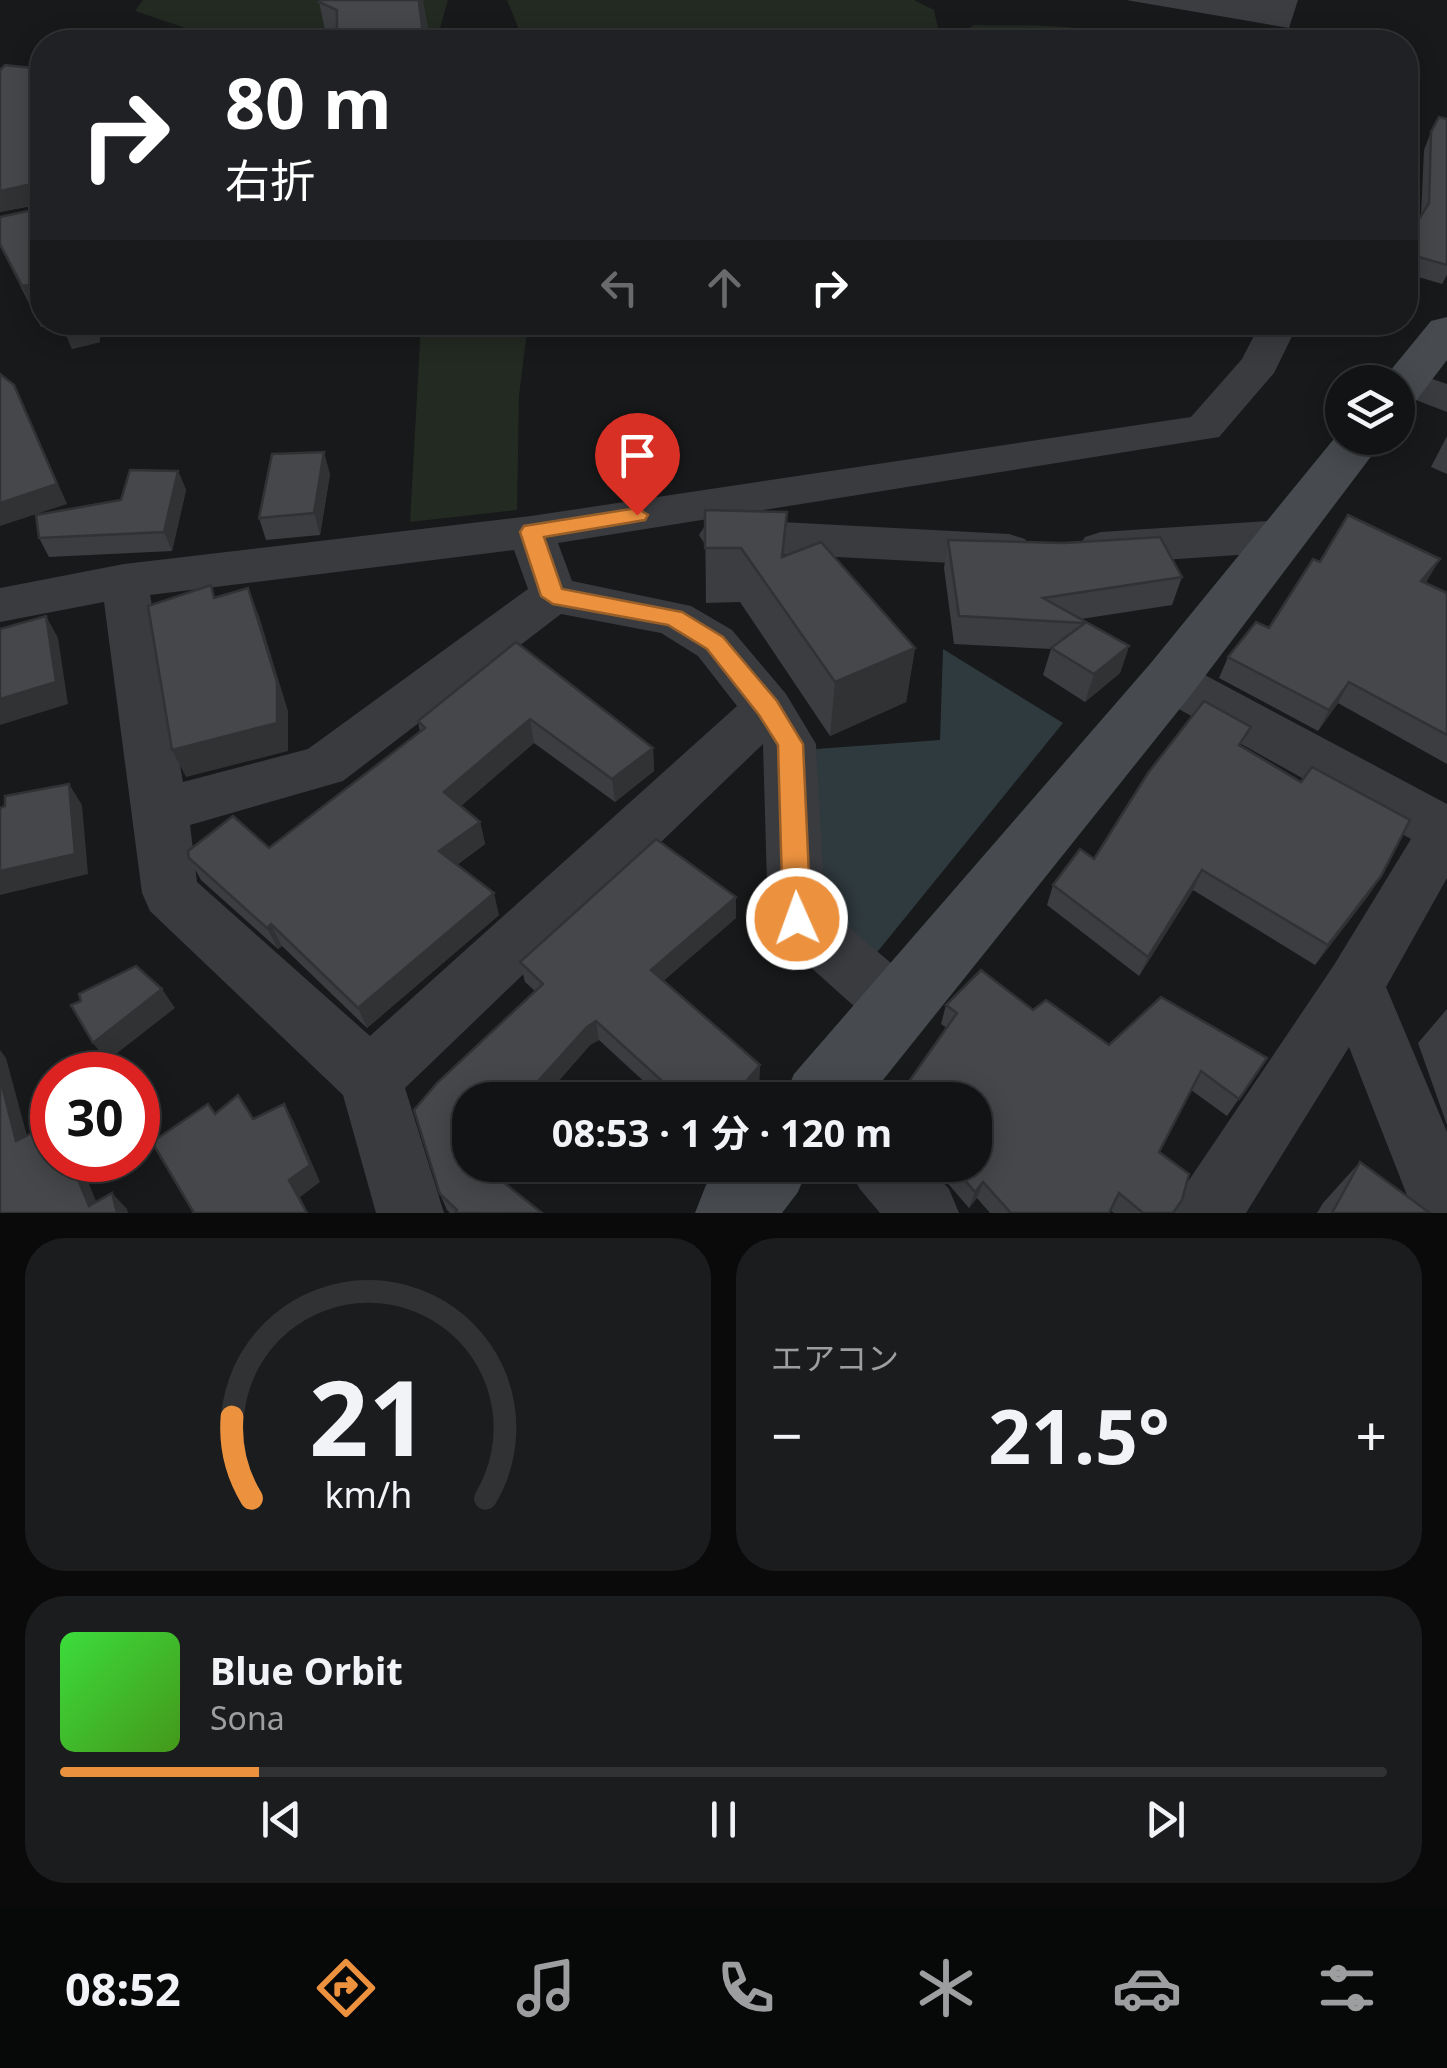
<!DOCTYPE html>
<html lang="ja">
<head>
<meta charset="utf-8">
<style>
	:root { --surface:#121314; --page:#1b1c1d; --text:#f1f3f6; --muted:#9c9ea0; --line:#313234; --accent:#ec923f }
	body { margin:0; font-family:"Noto Sans","Noto Sans JP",sans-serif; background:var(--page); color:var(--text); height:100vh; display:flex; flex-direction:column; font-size:38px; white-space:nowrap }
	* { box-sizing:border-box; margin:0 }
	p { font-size:32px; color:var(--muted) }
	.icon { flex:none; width:55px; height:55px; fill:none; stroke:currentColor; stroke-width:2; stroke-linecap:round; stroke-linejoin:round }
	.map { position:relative; height:1213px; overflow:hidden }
	.panel { display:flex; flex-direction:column; gap:25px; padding:25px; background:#0a0a0b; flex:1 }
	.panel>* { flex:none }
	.top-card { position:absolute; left:30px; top:30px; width:1388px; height:305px; border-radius:40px; box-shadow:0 5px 25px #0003,0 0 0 2px var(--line); background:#202124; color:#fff; overflow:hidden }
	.controls { position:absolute; left:1325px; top:365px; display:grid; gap:20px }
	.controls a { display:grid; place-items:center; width:90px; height:90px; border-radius:50%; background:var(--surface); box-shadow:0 5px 25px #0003,0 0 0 2px var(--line); font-size:50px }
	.speed { position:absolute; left:30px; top:1052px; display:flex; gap:20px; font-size:50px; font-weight:700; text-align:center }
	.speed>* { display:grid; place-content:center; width:130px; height:130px; border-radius:50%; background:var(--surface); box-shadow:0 5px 25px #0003,0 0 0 2px var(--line); line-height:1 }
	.speed .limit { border:15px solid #d22; background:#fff; color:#111 }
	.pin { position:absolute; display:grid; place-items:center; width:85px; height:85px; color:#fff; margin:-102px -42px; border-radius:50% 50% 50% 0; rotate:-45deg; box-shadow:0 0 10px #0007 }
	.pin .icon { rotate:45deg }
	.me { position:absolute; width:110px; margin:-55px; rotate:358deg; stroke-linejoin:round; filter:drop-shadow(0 0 8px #0008) }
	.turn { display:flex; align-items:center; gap:35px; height:210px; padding:0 30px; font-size:45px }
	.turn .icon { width:130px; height:130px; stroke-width:2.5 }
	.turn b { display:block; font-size:70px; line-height:85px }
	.lanes { display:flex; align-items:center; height:95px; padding:0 30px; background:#0003; justify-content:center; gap:50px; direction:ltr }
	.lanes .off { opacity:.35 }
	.big { font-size:75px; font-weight:700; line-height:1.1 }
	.panel .tile { flex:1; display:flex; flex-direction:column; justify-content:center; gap:15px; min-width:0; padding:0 35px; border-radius:40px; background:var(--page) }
	.panel .dial { align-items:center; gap:0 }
	.dial svg { height:260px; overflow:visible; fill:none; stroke:var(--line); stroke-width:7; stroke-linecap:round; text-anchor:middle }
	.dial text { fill:var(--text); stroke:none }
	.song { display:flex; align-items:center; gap:30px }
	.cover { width:120px; height:120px; border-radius:15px; background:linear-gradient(135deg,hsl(120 70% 55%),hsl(100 70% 35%)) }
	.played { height:10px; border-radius:5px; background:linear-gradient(90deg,var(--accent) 15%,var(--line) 15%) }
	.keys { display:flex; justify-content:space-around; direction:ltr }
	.heat { display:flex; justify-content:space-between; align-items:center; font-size:55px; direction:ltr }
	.panel .tiles { flex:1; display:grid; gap:25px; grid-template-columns:1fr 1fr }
	.tile:last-child { grid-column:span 2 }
	.trip { position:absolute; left:452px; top:1082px; width:540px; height:100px; border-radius:40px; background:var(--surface); box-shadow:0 5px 25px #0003,0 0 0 2px var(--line); font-weight:700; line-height:100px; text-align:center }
	.dock { display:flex; height:160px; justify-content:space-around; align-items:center; background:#070808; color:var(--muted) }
	.dock .icon { width:70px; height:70px }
	.dock .active { color:var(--accent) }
	.dock b { font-size:45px; color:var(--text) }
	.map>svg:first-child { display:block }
	.green { fill:#232a22 }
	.water { fill:#2f3a3e }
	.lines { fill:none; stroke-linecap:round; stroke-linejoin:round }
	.street { fill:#393b3f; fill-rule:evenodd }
	.secondary { fill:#474b4f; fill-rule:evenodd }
	.wall { fill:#3b3d40 }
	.shaded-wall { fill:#303234 }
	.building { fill:#45474a; stroke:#303234; stroke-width:2.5 }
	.route { fill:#ec923f; stroke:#995f29; stroke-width:2.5 }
</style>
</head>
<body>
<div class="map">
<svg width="1447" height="1213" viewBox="0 0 1447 1213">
	<rect width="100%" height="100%" fill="#18191a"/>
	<g class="green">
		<polygon points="143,0 448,0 439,32 442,42 194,42 200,33 135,11"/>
		<polygon points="507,0 914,0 934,10 941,42 524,42"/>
		<path d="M975 25C1027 26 1086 22 1133 42H942Z"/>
		<polygon points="421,323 528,323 519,396 517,510 410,522"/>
	</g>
	<polygon class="water" points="943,649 1063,723 874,956 823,917 816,749 940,740"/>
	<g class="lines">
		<g class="street">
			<path d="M1261 322H1299L1274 373 1219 437 558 543 572 581 691 606 732 630 786 694 816 744 825 907 918 986 927 1006 918 1026 897 1034 876 1026 777 937 768 919 763 744 405 1088 444 1213H376L343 1095 150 911 142 893 104 602 0 622V588L124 564 531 516 1191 417 1242 359ZM514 550 528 589 308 749 183 782 150 595ZM561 614 661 633 698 656 737 706 370 1036 197 882 190 825 343 781Z"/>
			<polygon points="1406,370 1447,384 1447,412 1398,393 1398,382 1386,382 1392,373"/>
			<polygon points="722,519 1009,534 1025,539 1032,550 1025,561 1009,566 722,551 706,546 699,535 706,524"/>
			<polygon points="1283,520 1299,525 1306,536 1299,547 1283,552 1101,564 1085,559 1078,548 1085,537 1101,532"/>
			<polygon points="1170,661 1188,666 1447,804 1447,878 1386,987 1447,1132 1447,1213 1414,1213 1349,1047 1246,1213 1173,1213 1183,1189 1334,965 1411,839 1152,694 1145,680 1152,666"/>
			<polygon points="849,1165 927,1165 949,1189 959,1213 880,1213 859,1188"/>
		</g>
		<g class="secondary">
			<polygon points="1447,317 1447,360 1415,402 1398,406 1398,382 1381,382 1431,321"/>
			<polygon points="1342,429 1342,438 1385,438 1190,696 867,1100 783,1100 794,1074 1150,664"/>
			<polygon points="723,1165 809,1165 798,1192 782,1213 695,1213 706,1185"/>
		</g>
	</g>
	<g class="wall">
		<polygon points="1126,0 1298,0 1289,28"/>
		<polygon points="319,2 428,27 424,30 425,42 337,42 337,35 325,30"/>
		<polygon points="0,70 99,322 100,342 72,349 62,323 41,327 0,246 0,217 37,209 37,205 0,212"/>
		<polygon points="1447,119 1447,275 1442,284 1405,273 1405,242 1421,215 1424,150 1431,132"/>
		<polygon points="1447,436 1447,474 1431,467"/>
		<polygon points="178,471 186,490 172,551 49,557 39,538 121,500"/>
		<polygon points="330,474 320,535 266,540 259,518"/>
		<polygon points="705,510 785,556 915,648 906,702 830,736 740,602 706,603"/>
		<polygon points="948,540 1182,577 1172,605 1081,619 1129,646 1120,673 1085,702 1043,675 1051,649 954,644 944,568"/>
		<polygon points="1320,562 1427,581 1425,583 1447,593 1447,764 1338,703 1318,731 1219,678 1228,657 1269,628"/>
		<polygon points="516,642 653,748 654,771 615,802 534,743 461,806 480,822 485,844 457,865 499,915 367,1028 282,946 278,949 201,880 189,858 269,848 420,732 418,721"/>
		<polygon points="1242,746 1381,876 1368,896 1315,965 1193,890 1139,976 1047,905 1053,885 1094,859"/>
		<polygon points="656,839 736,897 736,918 663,981 760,1065 759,1083 745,1100 664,1100 599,1040 590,1045 542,1100 470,1100 470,1165 493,1165 489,1170 542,1213 450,1213 447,1210 440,1194 414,1110 437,1083 535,991 525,982 520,962"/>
		<polygon points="946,1005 1033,1010 1109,1045 1267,1058 1227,1116 1191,1090 1159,1152 1173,1213 1114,1213 1110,1210 1109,1213 990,1213 977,1198 969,1208 932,1165 975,1165 947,1028 941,1024"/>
		<polygon points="1447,1009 1447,1125 1418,1043"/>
		<polygon points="1360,1162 1430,1213 1317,1213 1323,1203"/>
	</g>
	<g class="shaded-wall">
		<polygon points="423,0 428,27 424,30 425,42 424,42 419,2"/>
		<polygon points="36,183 42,203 0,212 0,191"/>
		<polygon points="30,285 31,307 22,286"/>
		<polygon points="42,305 42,322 63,322 41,327 32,307"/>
		<polygon points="87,322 99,322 100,342 72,349 63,328"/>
		<polygon points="23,404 67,504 0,526 0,503"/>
		<polygon points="324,452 330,474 320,535 314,513"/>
		<polygon points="178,471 186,490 172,551 164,532"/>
		<polygon points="1440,559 1427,581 1409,603 1421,581"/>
		<polygon points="248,588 259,616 288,711 288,751 186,777 172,750"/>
		<polygon points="46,616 58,638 68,704 0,725 0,699"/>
		<polygon points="1129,646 1120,673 1085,702 1094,674"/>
		<polygon points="915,648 906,702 830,736 835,682"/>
		<polygon points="1349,682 1338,703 1318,731 1329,710"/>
		<polygon points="530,719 534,743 450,815 444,792"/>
		<polygon points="653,748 654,771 615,802 612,779"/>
		<polygon points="69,784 82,805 88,874 0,895 0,871"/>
		<polygon points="480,822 485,844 445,873 439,851"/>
		<polygon points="1202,870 1193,890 1139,976 1148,957"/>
		<polygon points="1381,876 1368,896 1315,965 1328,945"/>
		<polygon points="494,893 499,915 367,1028 358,1008"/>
		<polygon points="736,897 736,918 653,990 651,970"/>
		<polygon points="271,924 282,946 278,949 267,928"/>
		<polygon points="162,989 175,1008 107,1061 93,1043"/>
		<polygon points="596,1021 599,1040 590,1045 542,1100 521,1100 587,1027"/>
		<polygon points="0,1050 6,1058 33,1158 16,1141 0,1078"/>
		<polygon points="760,1065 759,1083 745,1100 730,1100"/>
		<polygon points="284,1104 294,1122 320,1182 300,1197 308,1213 289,1180"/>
		<polygon points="70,1160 79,1160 101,1213 89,1206"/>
		<polygon points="983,1182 977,1198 969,1208 975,1192"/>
		<polygon points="112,1193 127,1209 128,1213 117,1213"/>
	</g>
	<g class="building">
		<polygon points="322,0 422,0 419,2 424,42 337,42 337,10 319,2"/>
		<polygon points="5,65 42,69 42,86 39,93 42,95 42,305 32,307 30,285 22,286 0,244 0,217 37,209 36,183 0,191 0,70"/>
		<polygon points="1439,117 1447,119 1447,265 1405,253 1405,242 1429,203 1431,132"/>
		<polygon points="61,322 87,322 63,328"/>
		<polygon points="0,374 14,385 57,484 0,503"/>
		<polygon points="324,452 314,513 259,518 272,454"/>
		<polygon points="130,470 178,471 164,532 39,538 36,515 121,500"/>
		<polygon points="705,510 787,512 782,557 821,542 915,648 835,682 741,548 705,548"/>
		<polygon points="1348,515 1440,559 1421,581 1447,593 1447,735 1349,682 1329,710 1228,657 1256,622 1269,628 1313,559 1320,562"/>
		<polygon points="1160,537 1182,577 1043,598 1129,646 1094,674 1051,648 1085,623 959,616 948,540 1064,543"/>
		<polygon points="211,585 214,598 248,588 277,682 277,723 172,750 148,606"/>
		<polygon points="46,616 56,682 0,699 0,629"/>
		<polygon points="516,642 653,748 612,779 530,719 444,792 480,822 439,851 494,893 358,1008 271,924 267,928 189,858 188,851 233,816 269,848 425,728 418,721"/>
		<polygon points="1204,701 1251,727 1239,745 1301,782 1312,767 1410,820 1381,876 1328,945 1202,870 1148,957 1053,885 1080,849 1094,859 1148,773"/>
		<polygon points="69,784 75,854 0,871 0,808 5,806 5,796"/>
		<polygon points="656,839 736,897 651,970 760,1065 730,1100 683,1100 596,1021 587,1027 521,1100 470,1100 470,1165 482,1165 542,1213 455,1213 457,1210 440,1194 414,1110 437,1083 543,984 520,962"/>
		<polygon points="136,966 162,989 93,1043 71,1005 81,1001 79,994"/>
		<polygon points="981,970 1033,1010 1046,1000 1109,1045 1161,997 1267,1058 1239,1099 1201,1071 1159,1152 1189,1174 1182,1200 1173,1213 1143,1213 1119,1193 1109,1213 1011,1213 983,1182 975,1192 952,1165 975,1165 975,1100 896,1100 957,1013 946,1005"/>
		<polygon points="0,1078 16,1141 52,1123 52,1160 70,1160 89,1206 112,1193 117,1213 0,1213"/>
		<polygon points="238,1095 253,1119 284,1104 310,1165 289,1180 307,1213 194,1213 152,1142 208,1104 215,1114"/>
		<polygon points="1360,1162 1430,1213 1332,1213"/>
	</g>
	<polygon class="route" points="637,508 648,515 645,520 544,537 562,589 682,612 723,637 777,701 803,744 811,919 807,927 797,931 787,927 783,919 778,745 759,715 707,649 668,625 553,604 541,596 520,532 524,526"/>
</svg>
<div class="controls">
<a><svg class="icon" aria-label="layers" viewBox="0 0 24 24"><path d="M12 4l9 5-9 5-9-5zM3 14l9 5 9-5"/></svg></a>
</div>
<div class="speed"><div class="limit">30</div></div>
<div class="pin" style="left:637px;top:515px;background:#d93025"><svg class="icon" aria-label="arrive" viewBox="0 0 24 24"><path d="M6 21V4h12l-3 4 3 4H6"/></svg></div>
<svg class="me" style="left:797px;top:919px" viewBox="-20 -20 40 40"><circle r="17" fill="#ec923f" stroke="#fff" stroke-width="3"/><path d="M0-11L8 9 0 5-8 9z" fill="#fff"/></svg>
<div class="trip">08:53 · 1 分 · 120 m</div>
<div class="top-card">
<div class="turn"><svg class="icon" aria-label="right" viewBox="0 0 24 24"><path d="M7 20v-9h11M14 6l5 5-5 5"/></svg><div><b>80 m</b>右折</div></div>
<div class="lanes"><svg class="icon off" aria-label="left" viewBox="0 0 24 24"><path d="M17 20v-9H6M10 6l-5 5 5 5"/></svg><svg class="icon off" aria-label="ahead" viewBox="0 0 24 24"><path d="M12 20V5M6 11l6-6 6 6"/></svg><svg class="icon" aria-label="right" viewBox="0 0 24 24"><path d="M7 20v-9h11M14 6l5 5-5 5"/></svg></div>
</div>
</div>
<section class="panel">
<div class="tiles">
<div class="tile dial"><svg viewBox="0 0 100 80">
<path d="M14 69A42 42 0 1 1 86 69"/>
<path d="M14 69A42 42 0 0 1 8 44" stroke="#ec923f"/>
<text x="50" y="56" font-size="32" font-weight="700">21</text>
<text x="50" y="72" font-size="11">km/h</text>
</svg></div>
<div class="tile"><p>エアコン</p>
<div class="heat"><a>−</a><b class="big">21.5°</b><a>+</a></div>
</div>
<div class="tile">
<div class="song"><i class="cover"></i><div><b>Blue Orbit</b><p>Sona</p></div></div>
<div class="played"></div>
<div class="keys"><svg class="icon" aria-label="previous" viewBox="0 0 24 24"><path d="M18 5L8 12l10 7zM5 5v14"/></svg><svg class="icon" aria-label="pause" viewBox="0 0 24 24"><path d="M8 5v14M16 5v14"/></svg><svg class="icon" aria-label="next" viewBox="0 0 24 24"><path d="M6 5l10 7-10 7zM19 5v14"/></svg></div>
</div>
</div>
</section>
<nav class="dock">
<b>08:52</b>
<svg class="icon active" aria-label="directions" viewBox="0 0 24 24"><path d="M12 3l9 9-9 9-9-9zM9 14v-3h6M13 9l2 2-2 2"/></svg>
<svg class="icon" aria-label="music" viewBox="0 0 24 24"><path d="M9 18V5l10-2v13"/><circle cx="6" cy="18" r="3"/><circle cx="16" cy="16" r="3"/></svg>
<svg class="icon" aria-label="phone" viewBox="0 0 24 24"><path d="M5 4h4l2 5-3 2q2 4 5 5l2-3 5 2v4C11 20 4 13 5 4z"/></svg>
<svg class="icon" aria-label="climate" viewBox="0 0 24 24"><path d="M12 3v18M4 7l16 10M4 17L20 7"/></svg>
<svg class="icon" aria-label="car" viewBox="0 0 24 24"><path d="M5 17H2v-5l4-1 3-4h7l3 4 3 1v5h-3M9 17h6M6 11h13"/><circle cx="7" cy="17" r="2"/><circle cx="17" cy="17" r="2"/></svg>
<svg class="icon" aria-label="filters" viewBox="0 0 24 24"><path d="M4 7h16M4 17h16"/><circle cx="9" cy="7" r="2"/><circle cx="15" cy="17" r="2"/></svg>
</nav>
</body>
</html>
